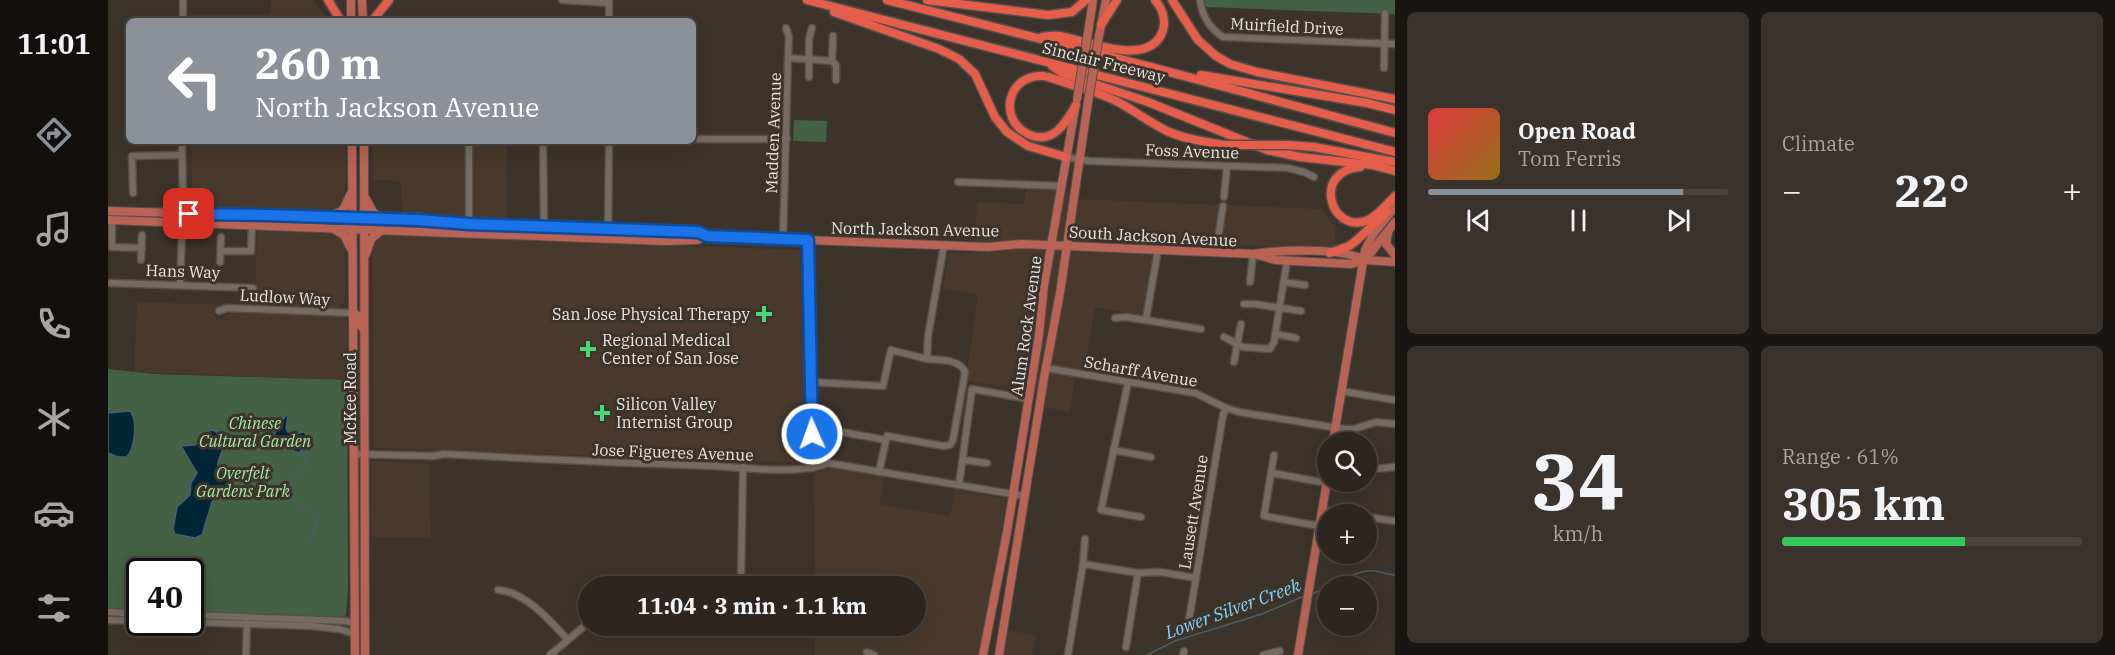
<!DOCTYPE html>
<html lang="en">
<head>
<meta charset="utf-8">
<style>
	:root { --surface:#2d2620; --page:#39322d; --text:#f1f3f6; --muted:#a7a5a5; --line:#48433e; --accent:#8c9099 }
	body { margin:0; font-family:"IBM Plex Serif",serif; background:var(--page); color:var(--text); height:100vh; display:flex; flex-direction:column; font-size:22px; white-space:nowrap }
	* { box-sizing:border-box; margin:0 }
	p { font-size:20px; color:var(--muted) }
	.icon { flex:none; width:33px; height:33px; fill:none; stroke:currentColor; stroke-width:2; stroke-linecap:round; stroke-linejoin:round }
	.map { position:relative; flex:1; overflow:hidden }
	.details { display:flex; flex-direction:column; gap:12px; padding:12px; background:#191512; width:720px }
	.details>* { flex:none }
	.guide { position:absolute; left:18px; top:18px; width:570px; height:126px; border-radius:9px; box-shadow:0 6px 24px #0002,0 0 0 2px var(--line); background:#8c9099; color:#fff; overflow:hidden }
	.fabs { position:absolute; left:1209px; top:432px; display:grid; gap:12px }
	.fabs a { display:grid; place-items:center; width:60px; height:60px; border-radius:50%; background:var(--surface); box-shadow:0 6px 24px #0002,0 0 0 2px var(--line); font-size:30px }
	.speed { position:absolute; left:18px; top:558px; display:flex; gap:12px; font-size:30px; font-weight:700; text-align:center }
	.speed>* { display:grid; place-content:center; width:78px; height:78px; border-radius:50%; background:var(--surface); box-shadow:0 6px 24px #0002,0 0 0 2px var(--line); line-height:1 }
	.speed .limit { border:3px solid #111; border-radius:9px; background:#fff; color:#111 }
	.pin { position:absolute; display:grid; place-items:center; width:51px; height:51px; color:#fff; margin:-26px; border-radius:12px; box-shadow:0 3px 9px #0006 }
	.me { position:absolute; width:66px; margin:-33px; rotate:358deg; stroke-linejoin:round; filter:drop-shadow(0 0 4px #0008) }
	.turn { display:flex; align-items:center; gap:21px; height:126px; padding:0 30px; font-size:27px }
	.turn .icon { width:78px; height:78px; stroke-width:2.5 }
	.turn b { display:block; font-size:42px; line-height:51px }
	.big { font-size:45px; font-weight:700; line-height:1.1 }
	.details .tile { flex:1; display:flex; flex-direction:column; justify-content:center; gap:9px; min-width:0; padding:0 21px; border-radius:9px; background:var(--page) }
	.details .dial { align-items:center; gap:0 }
	.dial b { font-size:78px; line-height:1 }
	.song { display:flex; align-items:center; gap:18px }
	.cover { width:72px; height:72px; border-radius:9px; background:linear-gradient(135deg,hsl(0 70% 55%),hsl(40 70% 35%)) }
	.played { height:6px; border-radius:3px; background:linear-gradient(90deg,var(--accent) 85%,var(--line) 85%) }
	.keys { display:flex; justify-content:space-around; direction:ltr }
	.heat { display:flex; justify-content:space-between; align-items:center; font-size:33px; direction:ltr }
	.charge { height:9px; border-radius:4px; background:linear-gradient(90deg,#34c759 61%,var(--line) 0) }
	.details .tiles { flex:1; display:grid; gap:12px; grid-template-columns:repeat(2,1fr) }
	.trip { position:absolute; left:470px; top:576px; width:348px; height:60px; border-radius:30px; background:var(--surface); box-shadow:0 6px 24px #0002,0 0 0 2px var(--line); font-weight:700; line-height:60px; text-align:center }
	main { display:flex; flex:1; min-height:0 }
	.tabs { display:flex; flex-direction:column; width:108px; justify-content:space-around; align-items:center; background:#120f0d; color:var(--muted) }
	.tabs .icon { width:42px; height:42px }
	.tabs .active { color:var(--accent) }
	.tabs b { font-size:27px; color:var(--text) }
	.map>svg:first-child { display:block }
	.built { fill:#48392c }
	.green { fill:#446045 }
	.water { fill:#032636; stroke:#485f69; stroke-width:1.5 }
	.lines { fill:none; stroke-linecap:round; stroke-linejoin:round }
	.stream { stroke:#485f69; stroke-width:1.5 }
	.minor-casing { stroke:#574f48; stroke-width:9 }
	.major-casing { stroke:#574f48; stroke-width:10 }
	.highway-casing { stroke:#574f48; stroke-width:11 }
	.minor { stroke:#756b62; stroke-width:6 }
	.major { stroke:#b86355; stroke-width:8 }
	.highway { stroke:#e55e4c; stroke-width:8 }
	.major-bridge-casing { stroke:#574f48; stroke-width:10; stroke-linecap:butt }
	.highway-bridge-casing { stroke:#574f48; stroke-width:11; stroke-linecap:butt }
	.major-bridge { stroke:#b86355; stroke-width:8 }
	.highway-bridge { stroke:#e55e4c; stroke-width:8 }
	.route-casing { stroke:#114b97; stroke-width:15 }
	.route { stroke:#1a73e8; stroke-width:10 }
	.poi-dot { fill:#4dd676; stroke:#3c332b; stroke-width:2 }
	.labels { text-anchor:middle; stroke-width:6; stroke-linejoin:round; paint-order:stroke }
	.street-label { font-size:16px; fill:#eae4df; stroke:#3c332b }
	.poi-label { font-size:16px; fill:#eae4df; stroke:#3c332b; text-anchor:start }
	.park-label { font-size:16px; font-style:italic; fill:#a5e8a7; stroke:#3c332b }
	.water-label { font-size:18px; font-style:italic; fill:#8ad2f7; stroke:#3c332b }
</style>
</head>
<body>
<main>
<nav class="tabs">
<b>11:01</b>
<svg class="icon active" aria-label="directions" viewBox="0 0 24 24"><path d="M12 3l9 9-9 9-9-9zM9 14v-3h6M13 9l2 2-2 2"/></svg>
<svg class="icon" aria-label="music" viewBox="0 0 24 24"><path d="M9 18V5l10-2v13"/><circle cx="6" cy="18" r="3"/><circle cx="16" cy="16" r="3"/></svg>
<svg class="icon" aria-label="phone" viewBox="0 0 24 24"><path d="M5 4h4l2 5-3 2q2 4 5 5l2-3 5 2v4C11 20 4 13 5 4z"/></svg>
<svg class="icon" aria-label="climate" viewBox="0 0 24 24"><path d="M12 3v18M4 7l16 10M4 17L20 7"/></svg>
<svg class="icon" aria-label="car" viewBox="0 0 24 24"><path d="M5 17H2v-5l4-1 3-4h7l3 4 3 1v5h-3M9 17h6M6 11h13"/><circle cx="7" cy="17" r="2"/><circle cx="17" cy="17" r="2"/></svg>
<svg class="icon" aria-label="filters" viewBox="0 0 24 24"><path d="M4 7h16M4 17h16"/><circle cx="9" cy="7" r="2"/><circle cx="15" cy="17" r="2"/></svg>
</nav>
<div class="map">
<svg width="1287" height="655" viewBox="0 0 1287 655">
	<rect width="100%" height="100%" fill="#3c332b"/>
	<g class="built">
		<polygon points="163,0 204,0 222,21 82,21 82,14 163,14"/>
		<polygon points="83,141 237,141 238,175 235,205 225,209 94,208 84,198"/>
		<polygon points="265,141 399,141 399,218 294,214 293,181 265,180"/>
		<polygon points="918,187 950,187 969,199 1213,209 1228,227 1226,248 1048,244 1035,315 987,307 977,370 967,377 962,412 934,407 936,394 858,381 870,295 835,289 841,253 866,253 869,202 916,204"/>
		<polygon points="149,229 224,233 234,237 237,247 237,301 230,308 147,305"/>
		<polygon points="272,234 692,250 701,463 265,448 264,240"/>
		<polygon points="29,302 123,305 109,307 106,310 106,315 113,319 124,312 235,317 239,321 239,380 26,372"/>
		<polygon points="264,461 321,463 323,538 264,537"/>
		<polygon points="728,468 776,478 772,504 842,516 847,490 899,499 872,655 707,655 707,626 807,626 807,586 707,586 706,473"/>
		<polygon points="897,630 928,635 924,655 893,655"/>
	</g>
	<g class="green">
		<polygon points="1096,0 1287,0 1287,14 1097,7"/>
		<polygon points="686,120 719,121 718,142 685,141"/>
		<polygon points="0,369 46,374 239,380 240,587 238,615 234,617 217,617 83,612 82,572 32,572 31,610 0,609"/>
	</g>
	<g class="water">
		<path d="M22 411C30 420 27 450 18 457H10L0 453V413Z"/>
		<path d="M178 415 180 416 178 428 180 432 189 434 195 432 198 434 193 445V450L191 453 186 451C179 437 175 443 165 439 166 430 174 423 178 415Z"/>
		<path d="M105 430 118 439C116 456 98 465 123 480V483L104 502 94 535 87 538 67 534 65 529 69 507 82 495 83 483 89 473 73 446 87 445 100 431Z"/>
	</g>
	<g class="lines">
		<g class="stream">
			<polyline points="193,450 198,461 196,468 186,478 183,492 192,508 205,511 208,525 202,540"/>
			<path d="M1220 586C1233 580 1253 569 1267 571 1275 572 1280 575 1287 575"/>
			<polyline points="1204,594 1220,587"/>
			<polyline points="1039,655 1067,641 1154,614 1196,596"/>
		</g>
		<defs>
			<g id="minor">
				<polyline points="75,0 75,21"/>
				<polyline points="454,0 501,3"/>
				<path d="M1092 0C1094 16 1101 28 1115 37L1287 44"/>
				<polyline points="501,1 501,21"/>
				<polyline points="680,58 724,61 728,65 728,80"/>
				<polyline points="724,61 725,36"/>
				<polyline points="1276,68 1277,13"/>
				<polyline points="701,77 701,39 704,28"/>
				<polyline points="585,139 679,139"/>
				<polyline points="435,141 436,227"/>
				<polyline points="958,157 981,161 1180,168 1196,172 1206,177"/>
				<polyline points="850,182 953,186"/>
				<polyline points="25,193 24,156 74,155"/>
				<polyline points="1116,197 1119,166"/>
				<polyline points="4,220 4,247 34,248"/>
				<polyline points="361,224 361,141"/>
				<polyline points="500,239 501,141"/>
				<polyline points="675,239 680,58 681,37 678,28"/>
				<polyline points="700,240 705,468"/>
				<polyline points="113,251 143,251 144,224"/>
				<polyline points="1108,253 1115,206"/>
				<polyline points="33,260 34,235"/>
				<polyline points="112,262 113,237"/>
				<polyline points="1142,282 1145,254"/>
				<polyline points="1176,282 1197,285"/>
				<polyline points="3,283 145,288"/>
				<polyline points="72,285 75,208 74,141"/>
				<polyline points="1136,304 1146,304 1193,311"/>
				<polyline points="111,311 119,308 244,313"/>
				<polyline points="1007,318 1018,317 1093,329"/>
				<polyline points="1038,319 1050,250"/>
				<polyline points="1167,334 1188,338"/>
				<polyline points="1116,337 1135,347 1162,349 1166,342 1179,261"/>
				<polyline points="1126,362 1133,324"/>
				<polyline points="938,368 1087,393 1118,408 1131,412 1236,429 1246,429 1268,422 1287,424"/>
				<polyline points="703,382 775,386 783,350 819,359"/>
				<polyline points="1020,383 993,510 1033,517"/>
				<polyline points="1233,391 1287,400"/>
				<polyline points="734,432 778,440"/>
				<polyline points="1005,450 1043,457"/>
				<path d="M246 454 325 456 336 454C426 459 516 463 606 466 638 468 691 475 720 463L916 496"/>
				<polyline points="1166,455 1156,516 1211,526"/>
				<polyline points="855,460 879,463"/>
				<polyline points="1258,470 1287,467"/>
				<path d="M771 472 779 436 835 446 842 445 845 440 857 372C852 359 831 360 819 359L820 336 836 245"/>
				<polyline points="1164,473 1218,483"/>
				<polyline points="851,485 864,389 921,399"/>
				<polyline points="1214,510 1242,514"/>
				<polyline points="1258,517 1287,521"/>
				<polyline points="975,564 1030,573 1052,572 1088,578"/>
				<polyline points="630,586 633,578 635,467"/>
				<path d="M390 590C416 591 443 621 459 639"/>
				<polyline points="0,612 32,614"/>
				<polyline points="82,615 238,621 247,623"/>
				<polyline points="0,620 32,621"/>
				<polyline points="1081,620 1115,415 1118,408"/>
				<polyline points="82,622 203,626 231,629 247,634"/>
				<polyline points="1018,647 1030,573"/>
				<polyline points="759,652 766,655"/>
				<polyline points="138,655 139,623"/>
				<polyline points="442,655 480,623"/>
				<polyline points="960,655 975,564 977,539"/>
				<polyline points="1075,655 1076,651"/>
				<polyline points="1155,655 1172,651"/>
			</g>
			<g id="major">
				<polyline points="243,0 243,21"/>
				<polyline points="254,0 255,21"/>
				<polyline points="980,33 985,0"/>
				<polyline points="991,36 998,0"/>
				<polyline points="244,141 247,655"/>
				<polyline points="256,141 257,655"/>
				<polyline points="258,199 265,212 275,219"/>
				<path d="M0 211 310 220 361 224 590 232 599 236 880 247 914 244 1145 254C1174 250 1231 247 1257 260"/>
				<polyline points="54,213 60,210 75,197 85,210 91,214"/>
				<polyline points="223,216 235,210 242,195"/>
				<polyline points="0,220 557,241 589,240 599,236"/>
				<polyline points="226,229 236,235 243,249"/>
				<polyline points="1280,233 1278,244 1287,255"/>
				<polyline points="258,254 263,239 274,230"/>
				<polyline points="1150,255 1167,260 1243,264 1257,260 1287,262"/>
				<polyline points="1257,260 1287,222"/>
				<polyline points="244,313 249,315 251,325 256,329"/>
				<polyline points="1225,442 1257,250 1266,233 1287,207"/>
				<polyline points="875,655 899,532 931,335 936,286 967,109"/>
				<polyline points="891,655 936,378 952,293 980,102"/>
				<polyline points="1190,655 1220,475"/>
			</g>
			<g id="highway">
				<polyline points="220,0 233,21"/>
				<polyline points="699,0 1287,152"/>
				<polyline points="779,0 1043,67 1287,133"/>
				<polyline points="819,0 940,15 964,12 978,0"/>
				<polyline points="1064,0 1090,40 1108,56 1122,64 1149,72 1287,99"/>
				<polyline points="726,12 831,49 851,59 867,74 887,117 899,132 920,146 958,157"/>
				<polyline points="264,21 281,0"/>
				<polyline points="993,25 1009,0"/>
				<path d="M934 37C940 36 946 35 952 36 979 41 1043 69 1055 30 1058 19 1054 8 1047 0"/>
				<polyline points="944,66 954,73 1040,102 1159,150 1192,157 1264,165 1287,171"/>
				<polyline points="1093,75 1259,103 1287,110"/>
				<path d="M968 105C958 123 944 146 920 134 889 119 900 74 935 76 943 77 952 81 961 84 978 89 995 94 1012 103 1028 112 1043 123 1059 131 1077 139 1097 142 1116 145"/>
				<polyline points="1180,145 1206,147 1287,162"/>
				<path d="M1252 167C1204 171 1222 233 1258 221 1269 217 1278 205 1287 196"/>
				<polyline points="1222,253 1241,246 1249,240 1279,212"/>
			</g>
		</defs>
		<use href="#minor" class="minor-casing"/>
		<use href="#major" class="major-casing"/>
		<use href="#highway" class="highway-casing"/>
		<use href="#minor" class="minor"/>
		<use href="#major" class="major"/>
		<use href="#highway" class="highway"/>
		<defs>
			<g id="major-bridge">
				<polyline points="969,99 980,33"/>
				<polyline points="980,102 991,36"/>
			</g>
			<polyline id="highway-bridge" points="1116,145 1180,145"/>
		</defs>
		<use href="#major-bridge" class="major-bridge-casing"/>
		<use href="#highway-bridge" class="highway-bridge-casing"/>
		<use href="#major-bridge" class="major-bridge"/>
		<use href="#highway-bridge" class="highway-bridge"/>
	</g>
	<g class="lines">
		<defs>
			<polyline id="route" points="81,214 159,215 310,220 361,224 590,232 599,236 700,240 704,434"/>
		</defs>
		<use href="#route" class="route-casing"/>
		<use href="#route" class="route"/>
	</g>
	<g class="poi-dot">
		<path d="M653 305h6v6h6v6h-6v6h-6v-6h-6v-6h6z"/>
		<path d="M477 340h6v6h6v6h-6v6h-6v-6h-6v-6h6z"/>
		<path d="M491 404h6v6h6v6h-6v6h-6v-6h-6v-6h6z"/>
	</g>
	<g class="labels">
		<g class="street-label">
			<text transform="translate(1179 26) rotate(3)" y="6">Muirfield Drive</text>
			<text transform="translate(996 62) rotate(14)" y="6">Sinclair Freeway</text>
			<text transform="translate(665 133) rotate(-88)" y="6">Madden Avenue</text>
			<text transform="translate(1084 151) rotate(2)" y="6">Foss Avenue</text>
			<text transform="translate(807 229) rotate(1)" y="6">North Jackson Avenue</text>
			<text transform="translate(1045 236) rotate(3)" y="6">South Jackson Avenue</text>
			<text transform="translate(75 271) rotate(2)" y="6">Hans Way</text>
			<text transform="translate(177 297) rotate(3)" y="6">Ludlow Way</text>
			<text transform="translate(918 326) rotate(-82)" y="6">Alum Rock Avenue</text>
			<text transform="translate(1033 371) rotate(10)" y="6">Scharff Avenue</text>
			<text transform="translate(242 398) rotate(-90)" y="6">McKee Road</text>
			<text transform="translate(565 452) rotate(2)" y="6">Jose Figueres Avenue</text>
			<text transform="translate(1085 512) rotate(-81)" y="6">Lausett Avenue</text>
		</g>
		<g class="poi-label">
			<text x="642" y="320" text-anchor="end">San Jose Physical Therapy</text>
			<text x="494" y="346">Regional Medical<tspan x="494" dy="18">Center of San Jose</tspan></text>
			<text x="508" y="410">Silicon Valley<tspan x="508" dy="18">Internist Group</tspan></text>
		</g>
		<g class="park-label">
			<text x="147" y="429">Chinese<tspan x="147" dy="18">Cultural Garden</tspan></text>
			<text x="135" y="479">Overfelt<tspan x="135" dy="18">Gardens Park</tspan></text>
		</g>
		<g class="water-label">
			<text transform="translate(1125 609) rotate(-20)" y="6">Lower Silver Creek</text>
		</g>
	</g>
</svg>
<div class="fabs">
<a><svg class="icon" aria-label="search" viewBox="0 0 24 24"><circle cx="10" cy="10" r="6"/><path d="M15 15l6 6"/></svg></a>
<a>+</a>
<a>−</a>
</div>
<div class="speed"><div class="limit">40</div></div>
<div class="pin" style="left:81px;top:214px;background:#d93025"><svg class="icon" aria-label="arrive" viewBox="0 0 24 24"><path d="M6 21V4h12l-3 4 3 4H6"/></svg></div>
<svg class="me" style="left:704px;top:434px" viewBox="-20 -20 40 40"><circle r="17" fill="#1a73e8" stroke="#fff" stroke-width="3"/><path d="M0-11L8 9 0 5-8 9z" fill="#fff"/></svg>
<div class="trip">11:04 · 3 min · 1.1 km</div>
<div class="guide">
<div class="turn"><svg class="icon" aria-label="left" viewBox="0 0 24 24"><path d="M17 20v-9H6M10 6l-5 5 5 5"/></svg><div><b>260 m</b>North Jackson Avenue</div></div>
</div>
</div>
<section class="details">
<div class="tiles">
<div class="tile">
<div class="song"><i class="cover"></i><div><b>Open Road</b><p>Tom Ferris</p></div></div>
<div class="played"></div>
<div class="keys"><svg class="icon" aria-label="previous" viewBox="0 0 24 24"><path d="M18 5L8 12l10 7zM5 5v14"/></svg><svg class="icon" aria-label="pause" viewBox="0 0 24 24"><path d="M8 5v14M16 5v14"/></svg><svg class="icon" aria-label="next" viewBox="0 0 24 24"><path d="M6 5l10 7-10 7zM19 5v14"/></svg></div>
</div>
<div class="tile"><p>Climate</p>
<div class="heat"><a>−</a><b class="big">22°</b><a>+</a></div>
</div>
<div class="tile dial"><b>34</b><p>km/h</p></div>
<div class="tile"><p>Range · 61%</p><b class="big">305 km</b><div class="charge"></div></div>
</div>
</section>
</main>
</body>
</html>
